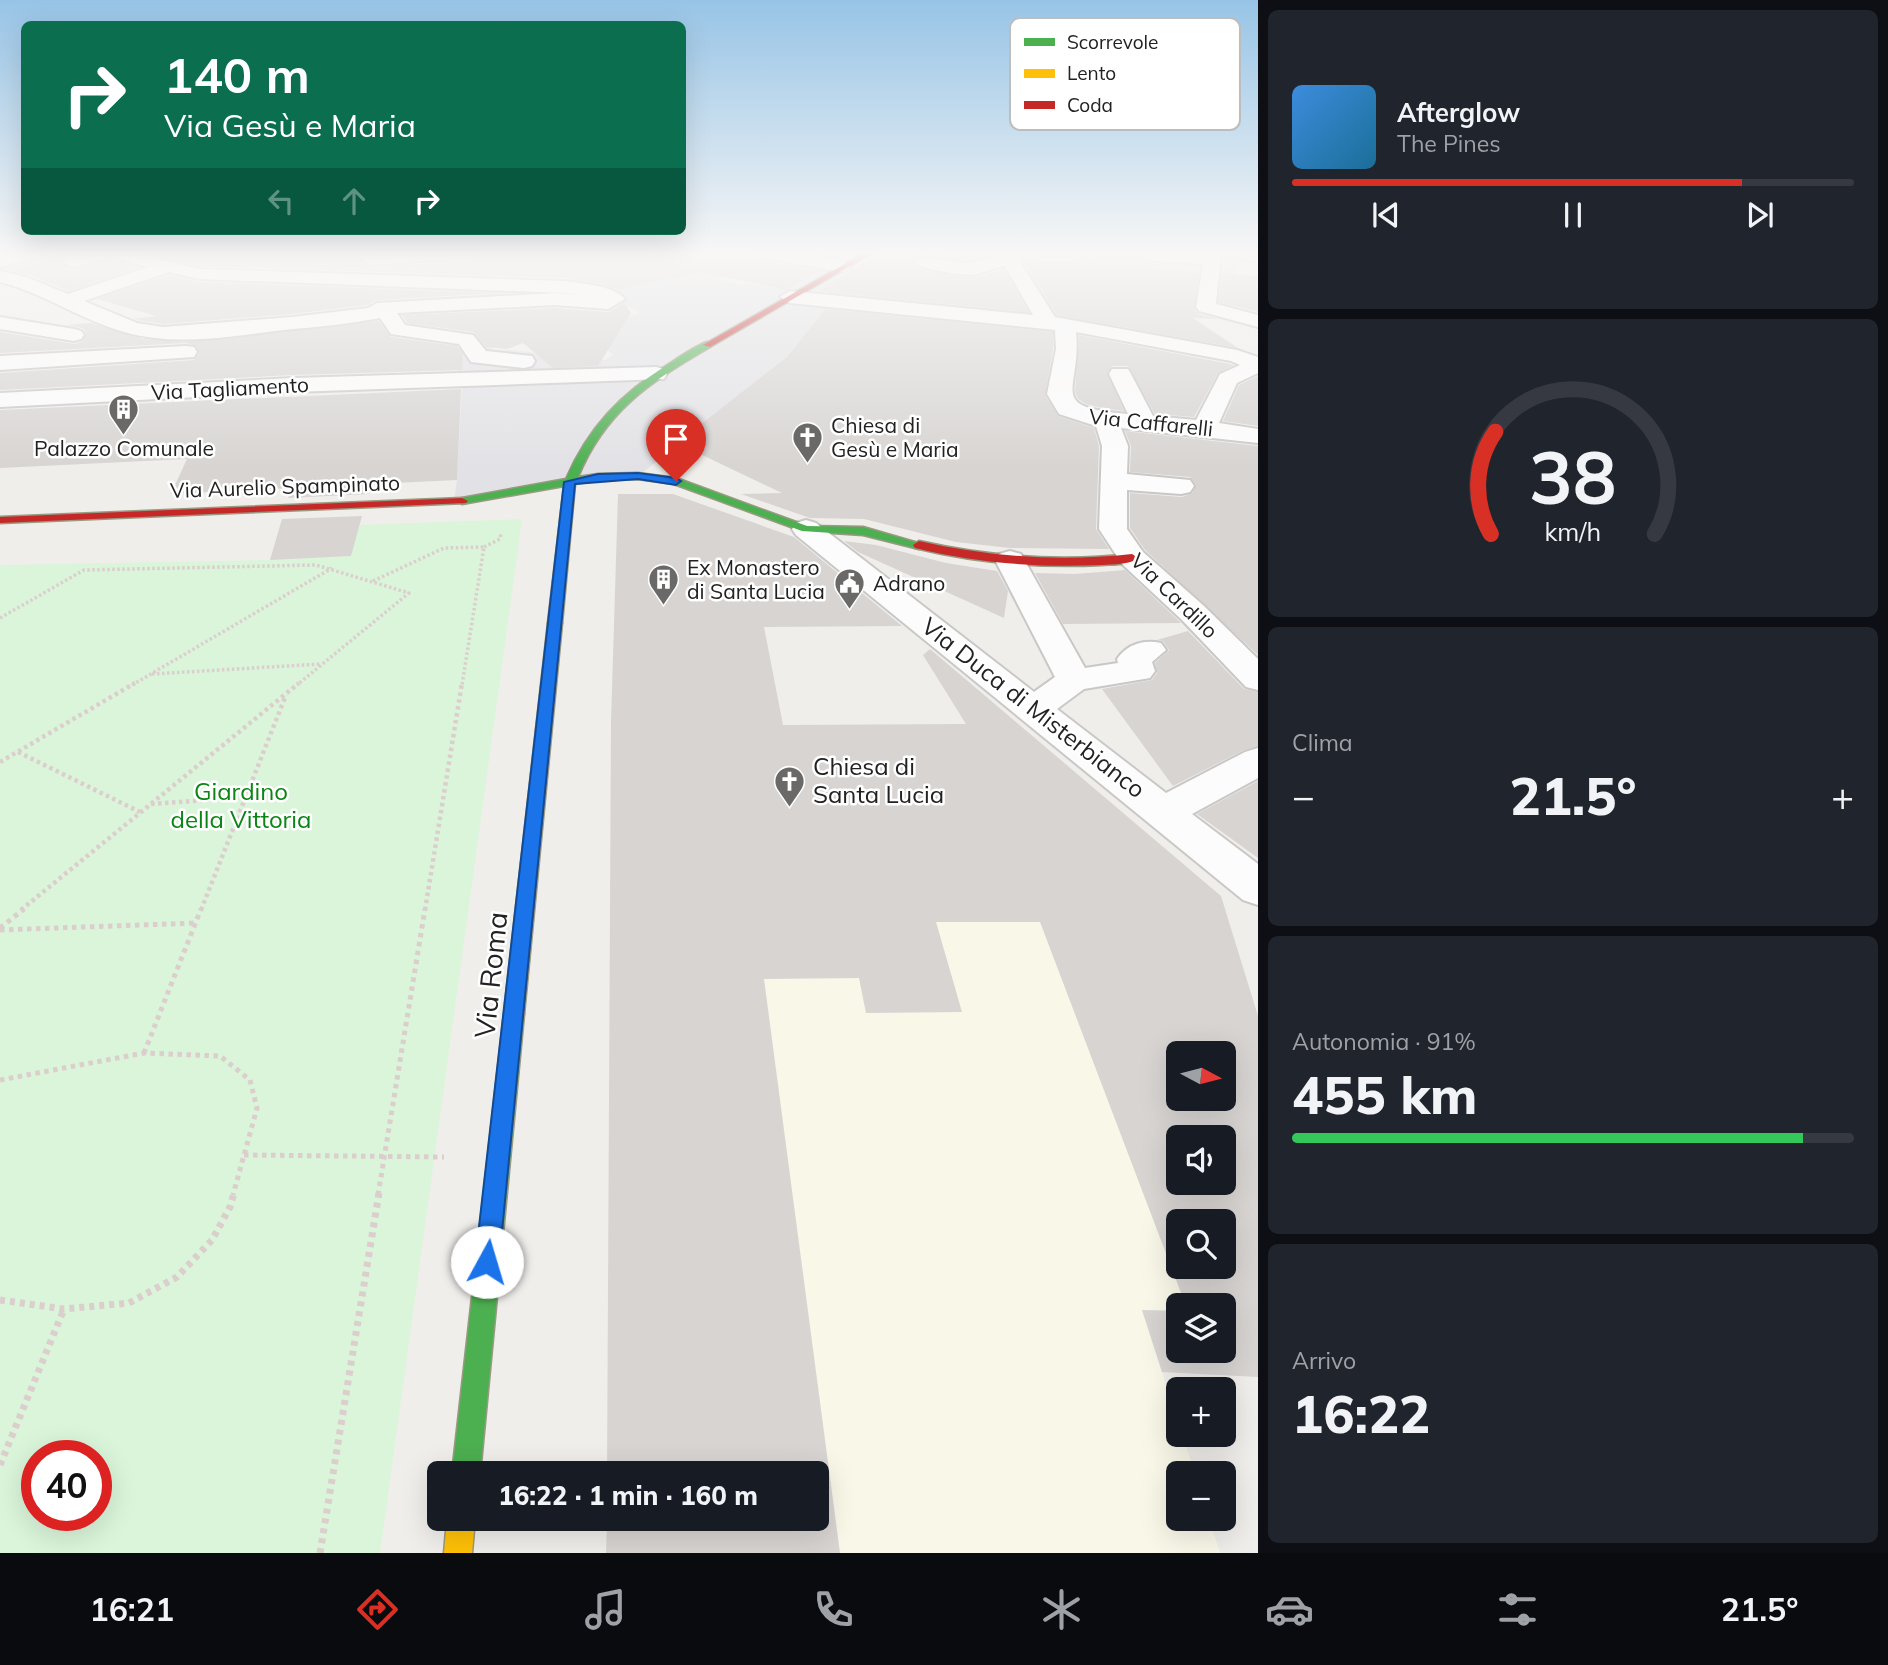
<!DOCTYPE html>
<html lang="it">
<head>
<meta charset="utf-8">
<style>
	:root { --surface:#171b24; --page:#20242c; --text:#f1f3f6; --muted:#9ea1a6; --line:#363941; --accent:#d93025 }
	body { margin:0; font-family:Mulish,sans-serif; background:var(--page); color:var(--text); height:100vh; display:flex; flex-direction:column; font-size:26px; white-space:nowrap }
	* { box-sizing:border-box; margin:0 }
	p { font-size:23px; color:var(--muted) }
	.icon { flex:none; width:38px; height:38px; fill:none; stroke:currentColor; stroke-width:2; stroke-linecap:round; stroke-linejoin:round }
	.map { position:relative; flex:1; overflow:hidden }
	.sheet { display:flex; flex-direction:column; gap:10px; padding:10px; background:#0d0f14; width:630px }
	.sheet>* { flex:none }
	.top-card { position:absolute; left:21px; top:21px; width:665px; height:214px; border-radius:10px; box-shadow:0 7px 28px #0002; background:#0b6e4f; color:#fff; overflow:hidden }
	.needle { width:46px; rotate:97deg }
	.tools { position:absolute; left:1166px; top:1041px; display:grid; gap:14px }
	.tools a { display:grid; place-items:center; width:70px; height:70px; border-radius:10px; background:var(--surface); box-shadow:0 7px 28px #0002; font-size:35px }
	.speed { position:absolute; left:21px; top:1440px; display:flex; gap:14px; font-size:35px; font-weight:700; text-align:center }
	.speed>* { display:grid; place-content:center; width:91px; height:91px; border-radius:50%; background:var(--surface); box-shadow:0 7px 28px #0002; line-height:1 }
	.speed .limit { border:10px solid #d22; background:#fff; color:#111 }
	.pin { position:absolute; display:grid; place-items:center; width:60px; height:60px; color:#fff; margin:-72px -30px; border-radius:50% 50% 50% 0; rotate:-45deg; box-shadow:0 0 7px #0007 }
	.pin .icon { rotate:45deg }
	.me { position:absolute; width:77px; margin:-38px; rotate:6deg; stroke-linejoin:round; filter:drop-shadow(0 0 5px #0008) }
	.turn { display:flex; align-items:center; gap:24px; height:147px; padding:0 28px; font-size:32px }
	.turn .icon { width:91px; height:91px; stroke-width:2.5 }
	.turn b { display:block; font-size:49px; line-height:60px }
	.lanes { display:flex; align-items:center; height:66px; padding:0 28px; background:#0003; justify-content:center; gap:35px; direction:ltr }
	.lanes .off { opacity:.35 }
	.big { font-size:52px; font-weight:800; line-height:1.1 }
	.sheet .tile { flex:1; display:flex; flex-direction:column; justify-content:center; gap:10px; min-width:0; padding:0 24px; border-radius:10px; background:var(--page) }
	.sheet .dial { align-items:center; gap:0 }
	.dial svg { height:182px; overflow:visible; fill:none; stroke:var(--line); stroke-width:7; stroke-linecap:round; text-anchor:middle }
	.dial text { fill:var(--text); stroke:none }
	.song { display:flex; align-items:center; gap:21px }
	.cover { width:84px; height:84px; border-radius:10px; background:linear-gradient(135deg,hsl(210 70% 55%),hsl(200 70% 35%)) }
	.played { height:7px; border-radius:4px; background:linear-gradient(90deg,var(--accent) 80%,var(--line) 80%) }
	.keys { display:flex; justify-content:space-around; direction:ltr }
	.heat { display:flex; justify-content:space-between; align-items:center; font-size:38px; direction:ltr }
	.charge { height:10px; border-radius:5px; background:linear-gradient(90deg,#34c759 91%,var(--line) 0) }
	.trip { position:absolute; left:427px; top:1461px; width:402px; height:70px; border-radius:10px; background:var(--surface); box-shadow:0 7px 28px #0002; font-weight:800; line-height:70px; text-align:center }
	.dock { display:flex; height:112px; justify-content:space-around; align-items:center; background:#090b0e; color:var(--muted) }
	.dock .icon { width:49px; height:49px }
	.dock .on { color:var(--accent) }
	.dock b { font-size:32px; color:var(--text) }
	main { display:flex; flex:1; min-height:0 }
	.map>svg:first-child { display:block }
	.education { fill:#f8f7e8; fill-rule:evenodd }
	.park { fill:#daf5da; fill-rule:evenodd }
	.plaza { fill:#e2e1e5 }
	.building { fill:#d7d4d2; fill-rule:evenodd }
	.lines { fill:none; stroke-linecap:round; stroke-linejoin:round }
	.street-casing { stroke:#c9c8c7; stroke-width:4 }
	.fast-casing { stroke:#999a82; stroke-width:3 }
	.slow-casing { stroke:#999a82; stroke-width:3 }
	.jam-casing { stroke:#999a82; stroke-width:3 }
	.path-far3 { stroke:#dccecd; stroke-width:3.5; stroke-dasharray:2.5 2.5; stroke-linecap:butt }
	.path-far2 { stroke:#dccecd; stroke-width:4.5; stroke-dasharray:3.5 3.5; stroke-linecap:butt }
	.path-far1 { stroke:#dccecd; stroke-width:5; stroke-dasharray:4.5 4.5; stroke-linecap:butt }
	.path { stroke:#dccecd; stroke-width:7; stroke-dasharray:5 5; stroke-linecap:butt }
	.street { fill:#fdfcfc; fill-rule:evenodd }
	.fast { fill:#4caf50; fill-rule:evenodd }
	.slow { fill:#ffc107; fill-rule:evenodd }
	.jam { fill:#c62828; fill-rule:evenodd }
	.route { fill:#1a73e8; stroke:#114b97; stroke-width:2 }
	.labels { text-anchor:middle; stroke-width:5; stroke-linejoin:round; paint-order:stroke }
	.far-street-label { font-size:21px; fill:#222; stroke:#fff }
	.far-poi-label { font-size:21px; fill:#222; stroke:#fff; text-anchor:start }
	.street-label { font-size:24px; fill:#222; stroke:#fff }
	.poi-label { font-size:24px; fill:#222; stroke:#fff; text-anchor:start }
	.park-label { font-size:24px; fill:#0c8416; stroke:#fff }
	.near-street-label { font-size:28px; fill:#222; stroke:#fff }
	.key { fill:#fff; stroke:#bdbdbd; stroke-width:2 }
	.key-label { font-size:19px; fill:#222 }
</style>
</head>
<body>
<main>
<div class="map">
<svg width="1258" height="1553" viewBox="0 0 1258 1553">
	<rect width="100%" height="100%" fill="#f0eeeb"/>
	<path class="education" d="M612 850H700L703 882 1098 881 1178 1064V1099H1194L1211 1137 1178 1138V1183H1223V1152L1258 1151V1314L1223 1313V1306H1178V1311L1142 1310 1178 1421V1435H1182L1195 1473 1178 1474V1519H1209L1220 1553H606L607 1519H817V1474L607 1473ZM1178 1222H1223V1267H1178Z"/>
	<path class="park" d="M522 519 380 1553H0V565L270 560 350 556 360 525ZM37 1456H96V1516H37Z"/>
	<polygon class="plaza" points="1067,252 1258,252 1258,266 1237,263 1237,310 1176,303 1181,270 1079,263 1117,332 1081,332 1075,350 821,314 787,357 638,476 454,502 457,480 462,384 458,373 458,358 448,353 455,339 477,338 495,351 511,350 605,360 613,355 607,350 628,317 638,314 637,310 627,307 549,304 558,298 572,272 577,271 614,291 700,272 716,272 724,276 720,280 741,285 745,282 776,288 819,265 1011,284 1005,265 1073,270"/>
	<g class="building">
		<polygon points="48,252 81,252 66,255 62,260 63,264 72,269 109,260 139,267 69,291 27,274 3,269 43,259"/>
		<polygon points="139,252 382,252 370,253 360,259 371,268 479,260 490,252 748,252 759,260 820,271 786,290 701,272 618,290 598,283 565,278 199,266"/>
		<polygon points="881,252 989,256 968,260 924,255 913,264 925,270 964,277 977,277 1004,269 1028,312 819,291"/>
		<polygon points="1023,259 1199,272 1194,309 1198,314 1218,319 1193,318 1238,348 1057,315"/>
		<polygon points="1222,273 1258,276 1258,312 1219,302"/>
		<polygon points="169,275 199,282 503,293 377,300 367,305 292,314 163,324 138,320 133,319 156,316 97,299"/>
		<polygon points="624,303 631,313 598,366 553,368 523,343 507,349 486,347 473,332 407,323 402,315 555,308 608,312"/>
		<polygon points="825,309 1053,332 1053,349 1045,395 1058,416 1094,428 1099,446 1096,529 1109,549 1010,548 956,542 864,519 810,518 741,494 782,493 677,443 787,357"/>
		<polygon points="379,321 391,337 457,346 463,354 462,370 293,375 0,390 0,373 194,360 199,353 196,346 186,343 0,353 0,332 75,344 83,341 86,333 82,328 67,325 91,323 143,339 184,342"/>
		<polygon points="1079,335 1230,364 1234,365 1218,373 1194,417 1155,414 1128,366 1112,366 1107,373 1124,411 1102,408 1086,404 1078,399 1075,392"/>
		<polygon points="1258,376 1258,426 1223,421 1239,385"/>
		<polygon points="461,389 457,480 372,484 369,494 288,498 291,488 171,494 187,459 0,468 0,410"/>
		<polygon points="1125,431 1258,446 1258,655 1145,550 1130,528 1130,493 1182,497 1192,493 1196,485 1190,477 1130,472 1131,446"/>
		<path d="M618 494H673L794 537 902 626 764 627 783 725 966 724 923 655 930 649 1221 896 1258 1016V1377L1162 1372 1142 1310 1178 1311V1351H1223V1306H1186L1040 922H936L962 1012 866 1013 859 978 764 979 840 1553H606L607 1519H817V1474H607L611 722ZM1178 1054H1223V1099H1178ZM1178 1138H1223V1183H1178ZM1178 1222H1223V1267H1178Z"/>
		<polygon points="362,516 351,556 270,560 282,519"/>
		<polygon points="844,541 876,545 946,563 997,571 1008,591 1004,618 858,552"/>
		<polygon points="1125,570 1181,623 1063,624 1035,573 1075,574"/>
		<polygon points="1188,631 1244,689 1258,692 1258,746 1244,750 1173,786 1102,689 1152,680 1157,673 1155,663 1169,650 1163,641 1157,640"/>
		<polygon points="1258,781 1258,858 1197,814"/>
	</g>
	<g class="lines">
		<defs>
			<g id="street">
				<polygon points="18,252 45,252 42,256 0,267 0,257"/>
				<path d="M89 252H130L199 269 565 281C582 284 613 285 625 299L608 309 555 305 397 313 405 325 473 335 486 351 532 356 535 361 532 366 524 368 471 362 459 344 391 334 380 318C349 324 316 327 284 330 232 336 176 347 124 332 81 320 44 293 0 282V271L26 277 68 294 148 267 109 257 73 267 64 262 67 258ZM169 272 199 279 565 293 585 295 555 293 377 303 368 308 292 317 163 327 137 323 84 301Z"/>
				<polygon points="414,252 488,252 479,257 371,265 362,260 371,255"/>
				<path d="M750 252C769 251 839 254 851 267L842 272 759 257Z"/>
				<path d="M1003 252H1019L1022 265 1055 317 1237 350 1258 357V373L1237 383 1219 423 1258 429V443L1121 428 1128 446 1127 474 1190 480 1194 486 1190 492 1181 494 1127 490V529L1143 552 1204 606 1258 659V690L1246 687 1182 620 1122 564 1099 529 1102 446 1096 426 1059 414 1047 394 1056 349 1055 330 790 303 780 297 790 291 1033 315 1005 266C994 268 986 271 977 274 968 277 921 269 915 263L924 258 968 263 1003 256ZM1076 332 1231 361 1240 365 1220 374 1196 420 1153 416 1131 374 1128 369H1112L1109 374 1128 414C1044 407 1082 392 1076 332Z"/>
				<polygon points="1081,252 1097,252 1099,254 1090,259 1084,258"/>
				<polygon points="1150,252 1221,252 1216,304 1258,315 1258,327 1199,311 1196,307 1203,264 1156,261 1150,260 1147,256"/>
				<polygon points="1226,252 1258,252 1258,261 1229,256"/>
				<polygon points="0,317 74,329 81,331 84,335 81,339 74,341 0,329"/>
				<polygon points="186,346 194,347 197,352 194,357 0,370 0,356"/>
				<polygon points="656,367 664,369 667,374 664,379 293,392 0,407 0,393 293,378"/>
				<path d="M806 520 816 523 1034 692 1055 677 995 560 999 554 1010 551 1021 554 1085 668 1118 663 1117 659C1127 644 1144 639 1161 643L1166 650 1152 662 1155 671 1150 678 1084 689 1057 709 1166 793 1245 752 1258 748V778L1192 814 1258 864V905L1243 900 796 535 792 529 796 523Z"/>
			</g>
			<g id="fast">
				<path d="M707 342 710 343V347C650 382 605 411 578 477L598 474 638 473 676 478 807 526 863 527 925 545 919 549 863 535 802 531 674 484 638 479 598 480 575 484 562 623 560 626H550L548 623 564 486 462 504 456 501 462 498 566 479C588 428 621 393 669 364 681 356 694 347 707 342Z"/>
				<polygon points="514,1005 521,1008 524,1014 480,1474 452,1474 504,1014 507,1008"/>
			</g>
			<polygon id="slow" points="447,1519 475,1519 472,1553 444,1553"/>
			<g id="jam">
				<polygon points="866,252 874,252 710,347 703,345"/>
				<polygon points="462,498 468,501 466,503 0,523 0,517"/>
				<path d="M919 541C990 557 1060 562 1132 554L1138 558C1130 565 1113 564 1102 565 1039 568 976 563 915 548L913 545Z"/>
				<polygon points="555,619 562,623 524,1014 521,1020 514,1023 507,1020 504,1014 548,623"/>
			</g>
		</defs>
		<use href="#street" class="street-casing"/>
		<use href="#fast" class="fast-casing"/>
		<use href="#slow" class="slow-casing"/>
		<use href="#jam" class="jam-casing"/>
		<g class="path-far3">
			<polyline points="484,547 500,539 501,533"/>
			<polyline points="373,581 444,548 484,547 462,685"/>
			<polyline points="0,618 84,570 316,565 409,593 297,685"/>
			<polyline points="152,674 321,664"/>
			<polyline points="132,685 332,568"/>
		</g>
		<g class="path-far2">
			<polyline points="18,752 140,812"/>
			<polyline points="0,762 135,683"/>
			<polyline points="151,804 246,797"/>
			<polyline points="21,910 299,683"/>
			<polyline points="201,910 286,695"/>
			<polyline points="425,910 462,683"/>
		</g>
		<g class="path-far1">
			<polyline points="0,928 24,909"/>
			<polyline points="0,930 196,923"/>
			<polyline points="144,1053 201,909"/>
			<polyline points="0,1080 144,1053 220,1056 250,1080 257,1108 233,1195"/>
			<polyline points="244,1155 444,1157"/>
			<polyline points="378,1195 425,909"/>
		</g>
		<g class="path">
			<polyline points="0,1300 64,1309 129,1303 177,1277 212,1240 230,1207 234,1193"/>
			<polyline points="0,1465 64,1309"/>
			<polyline points="320,1553 379,1193"/>
		</g>
		<use href="#street" class="street"/>
		<use href="#fast" class="fast"/>
		<use href="#slow" class="slow"/>
		<use href="#jam" class="jam"/>
	</g>
	<linearGradient id="sky" x2="0" y2="1"><stop stop-color="#97c4e6"/><stop offset="0.54" stop-color="#f8f7f6"/><stop offset="1" stop-color="#f8f7f6" stop-opacity="0"/></linearGradient>
	<rect width="1258" height="469" fill="url(#sky)"/>
	<polygon class="route" points="638,473 676,478 681,481 676,485 638,479 575,484 499,1262 495,1271 487,1274 478,1271 475,1262 564,482 598,474"/>
	<defs>
		<symbol id="building-pin" viewBox="-11 -11 22 30"><path d="M0 17L-7.5 6A9.5 9.5 0 1 1 7.5 6Z" fill="#6a6968" stroke="#fff"/><path d="M-4-6H4V6H1V3H-1V6H-4ZM-2.5-4.3h1.7v1.8h-1.7ZM.8-4.3h1.7v1.8H.8ZM-2.5-1h1.7V.8h-1.7ZM.8-1h1.7V.8H.8Z" fill="#fff"/></symbol>
		<symbol id="church-pin" viewBox="-11 -11 22 30"><path d="M0 17L-7.5 6A9.5 9.5 0 1 1 7.5 6Z" fill="#6a6968" stroke="#fff"/><path d="M-1.2-6h2.4v3.5h3.3v2.4h-3.3V6h-2.4V-.1h-3.3v-2.4h3.3Z" fill="#fff"/></symbol>
		<symbol id="civic-pin" viewBox="-11 -11 22 30"><path d="M0 17L-7.5 6A9.5 9.5 0 1 1 7.5 6Z" fill="#6a6968" stroke="#fff"/><path d="M-.6-6.5H3V-4.5H.6V-3L4-1V1h2V6H-6V1h2V-1L-.6-3ZM-1.2 2.5V6h2.4V2.5Z" fill="#fff"/></symbol>
	</defs>
	<g fill-rule="evenodd">
		<use href="#building-pin" x="106" y="392" width="35" height="47"/>
		<use href="#church-pin" x="790" y="420" width="35" height="47"/>
		<use href="#building-pin" x="646" y="562" width="35" height="47"/>
		<use href="#civic-pin" x="832" y="566" width="35" height="47"/>
		<use href="#church-pin" x="772" y="764" width="35" height="47"/>
	</g>
	<g class="labels">
		<g class="far-street-label">
			<text transform="translate(230 389) rotate(-3)" y="7">Via Tagliamento</text>
			<text transform="translate(1151 423) rotate(6)" y="7">Via Caffarelli</text>
			<text transform="translate(285 487) rotate(-2)" y="7">Via Aurelio Spampinato</text>
			<text transform="translate(1174 596) rotate(44)" y="7">Via Cardillo</text>
		</g>
		<g class="far-poi-label">
			<text x="831" y="433">Chiesa di<tspan x="831" dy="24">Gesù e Maria</tspan></text>
			<text x="124" y="456" text-anchor="middle">Palazzo Comunale</text>
			<text x="687" y="575">Ex Monastero<tspan x="687" dy="24">di Santa Lucia</tspan></text>
			<text x="873" y="591">Adrano</text>
		</g>
		<g class="street-label">
			<text transform="translate(1033 708) rotate(38)" y="8">Via Duca di Misterbianco</text>
		</g>
		<g class="poi-label">
			<text x="813" y="775">Chiesa di<tspan x="813" dy="28">Santa Lucia</tspan></text>
		</g>
		<g class="park-label">
			<text x="241" y="800">Giardino<tspan x="241" dy="28">della Vittoria</tspan></text>
		</g>
		<g class="near-street-label">
			<text transform="translate(491 975) rotate(-84)" y="10">Via Roma</text>
		</g>
	</g>
	<rect x="1010" y="18" width="230" height="112" rx="10" class="key"/>
	<rect x="1024" y="38" width="31" height="8" fill="#4caf50"/>
	<rect x="1024" y="69" width="31" height="9" fill="#ffc107"/>
	<rect x="1024" y="101" width="31" height="8" fill="#c62828"/>
	<g class="key-label">
		<text x="1067" y="49">Scorrevole</text>
		<text x="1067" y="80">Lento</text>
		<text x="1067" y="112">Coda</text>
	</g>
</svg>
<div class="tools">
<a><svg class="needle" viewBox="-14 -14 28 28"><path d="M0-13l5 13h-10z" fill="#e53935"/><path d="M0 13l5-13h-10z" fill="#9ea1a6"/></svg></a>
<a><svg class="icon" aria-label="sound" viewBox="0 0 24 24"><path d="M4 9h4l5-4v14l-5-4H4zM17 9q2 3 0 6"/></svg></a>
<a><svg class="icon" aria-label="search" viewBox="0 0 24 24"><circle cx="10" cy="10" r="6"/><path d="M15 15l6 6"/></svg></a>
<a><svg class="icon" aria-label="layers" viewBox="0 0 24 24"><path d="M12 4l9 5-9 5-9-5zM3 14l9 5 9-5"/></svg></a>
<a>+</a>
<a>−</a>
</div>
<div class="speed"><div class="limit">40</div></div>
<div class="pin" style="left:676px;top:481px;background:#d93025"><svg class="icon" aria-label="arrive" viewBox="0 0 24 24"><path d="M6 21V4h12l-3 4 3 4H6"/></svg></div>
<svg class="me" style="left:487px;top:1262px" viewBox="-20 -20 40 40"><circle r="19" fill="#fff"/><path d="M0-13L10 11 0 6-10 11z" fill="#1a73e8"/></svg>
<div class="trip">16:22 · 1 min · 160 m</div>
<div class="top-card">
<div class="turn"><svg class="icon" aria-label="right" viewBox="0 0 24 24"><path d="M7 20v-9h11M14 6l5 5-5 5"/></svg><div><b>140 m</b>Via Gesù e Maria</div></div>
<div class="lanes"><svg class="icon off" aria-label="left" viewBox="0 0 24 24"><path d="M17 20v-9H6M10 6l-5 5 5 5"/></svg><svg class="icon off" aria-label="ahead" viewBox="0 0 24 24"><path d="M12 20V5M6 11l6-6 6 6"/></svg><svg class="icon" aria-label="right" viewBox="0 0 24 24"><path d="M7 20v-9h11M14 6l5 5-5 5"/></svg></div>
</div>
</div>
<section class="sheet">
<div class="tile">
<div class="song"><i class="cover"></i><div><b>Afterglow</b><p>The Pines</p></div></div>
<div class="played"></div>
<div class="keys"><svg class="icon" aria-label="previous" viewBox="0 0 24 24"><path d="M18 5L8 12l10 7zM5 5v14"/></svg><svg class="icon" aria-label="pause" viewBox="0 0 24 24"><path d="M8 5v14M16 5v14"/></svg><svg class="icon" aria-label="next" viewBox="0 0 24 24"><path d="M6 5l10 7-10 7zM19 5v14"/></svg></div>
</div>
<div class="tile dial"><svg viewBox="0 0 100 80">
<path d="M14 69A42 42 0 1 1 86 69"/>
<path d="M14 69A42 42 0 0 1 16 24" stroke="#d93025"/>
<text x="50" y="56" font-size="32" font-weight="700">38</text>
<text x="50" y="72" font-size="11">km/h</text>
</svg></div>
<div class="tile"><p>Clima</p>
<div class="heat"><a>−</a><b class="big">21.5°</b><a>+</a></div>
</div>
<div class="tile"><p>Autonomia · 91%</p><b class="big">455 km</b><div class="charge"></div></div>
<div class="tile"><p>Arrivo</p><b class="big">16:22</b></div>
</section>
</main>
<nav class="dock">
<b>16:21</b>
<svg class="icon on" aria-label="directions" viewBox="0 0 24 24"><path d="M12 3l9 9-9 9-9-9zM9 14v-3h6M13 9l2 2-2 2"/></svg>
<svg class="icon" aria-label="music" viewBox="0 0 24 24"><path d="M9 18V5l10-2v13"/><circle cx="6" cy="18" r="3"/><circle cx="16" cy="16" r="3"/></svg>
<svg class="icon" aria-label="phone" viewBox="0 0 24 24"><path d="M5 4h4l2 5-3 2q2 4 5 5l2-3 5 2v4C11 20 4 13 5 4z"/></svg>
<svg class="icon" aria-label="climate" viewBox="0 0 24 24"><path d="M12 3v18M4 7l16 10M4 17L20 7"/></svg>
<svg class="icon" aria-label="car" viewBox="0 0 24 24"><path d="M5 17H2v-5l4-1 3-4h7l3 4 3 1v5h-3M9 17h6M6 11h13"/><circle cx="7" cy="17" r="2"/><circle cx="17" cy="17" r="2"/></svg>
<svg class="icon" aria-label="filters" viewBox="0 0 24 24"><path d="M4 7h16M4 17h16"/><circle cx="9" cy="7" r="2"/><circle cx="15" cy="17" r="2"/></svg>
<b>21.5°</b>
</nav>
</body>
</html>
